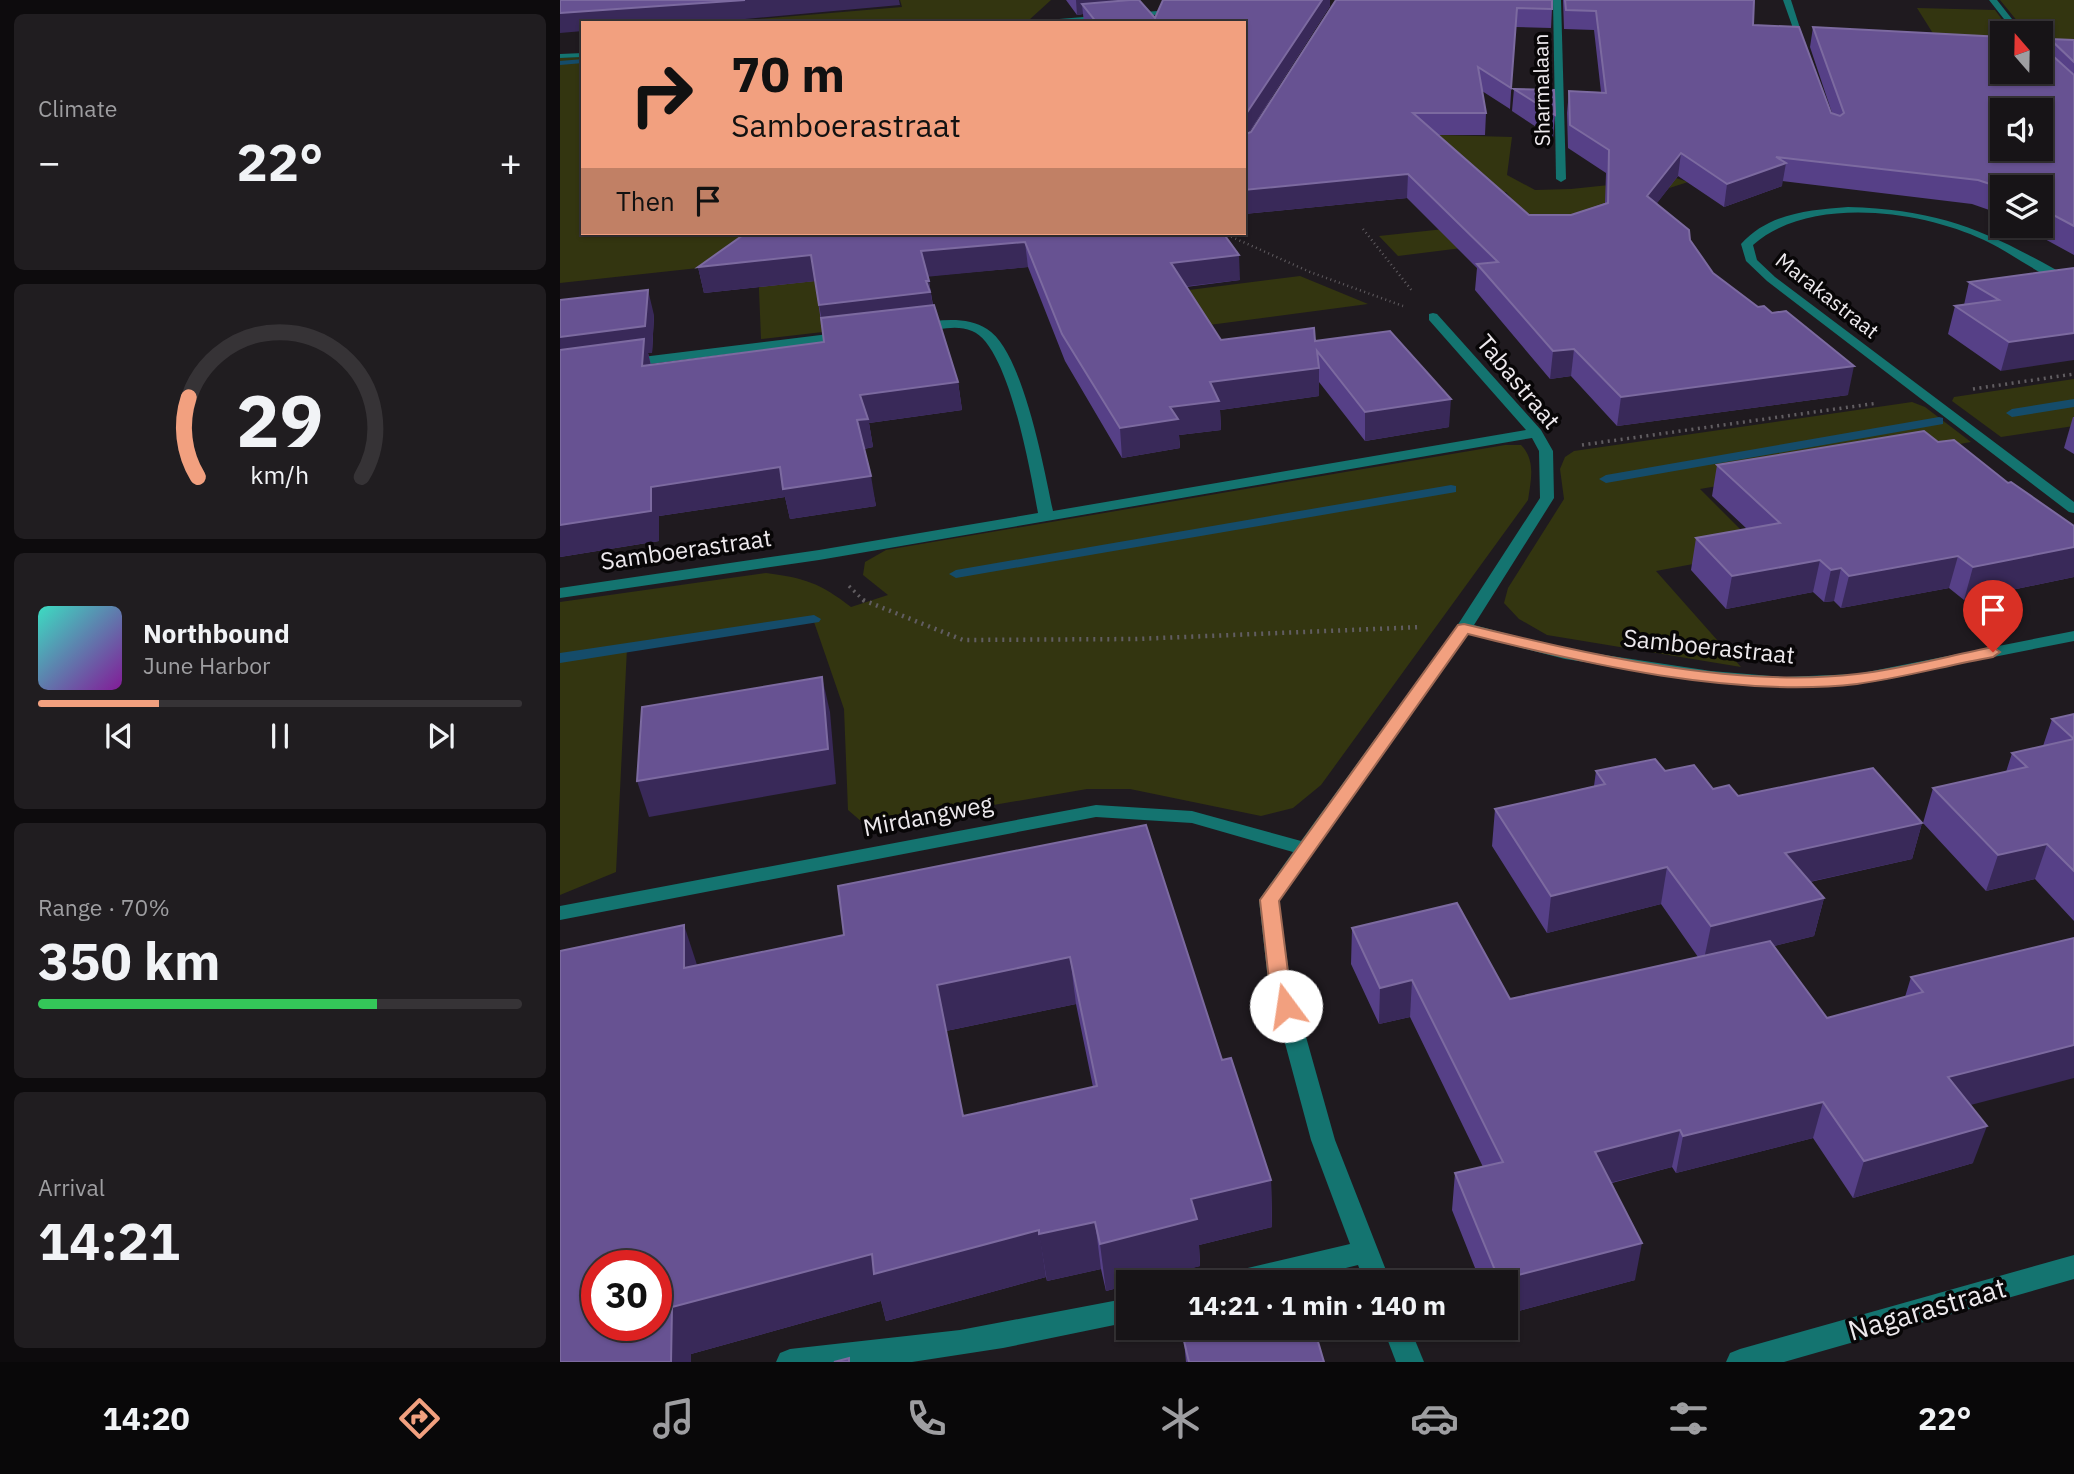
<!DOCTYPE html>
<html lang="en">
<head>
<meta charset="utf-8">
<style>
	:root { --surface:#171417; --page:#201d20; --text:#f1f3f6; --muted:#9e9ea1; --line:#363336; --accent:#f2a07f }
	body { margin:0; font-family:"IBM Plex Sans",sans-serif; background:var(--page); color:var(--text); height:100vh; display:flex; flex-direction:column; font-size:26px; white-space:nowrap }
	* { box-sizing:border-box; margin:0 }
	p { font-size:23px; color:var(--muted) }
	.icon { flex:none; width:38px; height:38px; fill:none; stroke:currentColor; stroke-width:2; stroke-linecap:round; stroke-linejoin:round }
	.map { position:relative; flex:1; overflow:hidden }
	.side { display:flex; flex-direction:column; gap:14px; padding:14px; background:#0d0b0d; width:560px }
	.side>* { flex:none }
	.banner { position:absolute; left:21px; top:21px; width:665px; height:214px; border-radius:0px; box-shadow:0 2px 5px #0004,0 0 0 2px var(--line); background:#f2a07f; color:#111; overflow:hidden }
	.needle { width:46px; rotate:340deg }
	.tools { position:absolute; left:1430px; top:21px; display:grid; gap:14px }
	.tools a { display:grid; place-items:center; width:63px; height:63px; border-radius:0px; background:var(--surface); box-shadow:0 2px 5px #0004,0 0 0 2px var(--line); font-size:35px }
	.speed { position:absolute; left:21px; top:1250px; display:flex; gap:14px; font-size:35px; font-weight:700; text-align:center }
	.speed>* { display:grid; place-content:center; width:91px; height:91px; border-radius:50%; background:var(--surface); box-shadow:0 2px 5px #0004,0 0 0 2px var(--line); line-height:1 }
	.speed .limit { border:10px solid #d22; background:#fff; color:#111 }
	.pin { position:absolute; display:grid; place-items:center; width:60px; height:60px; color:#fff; margin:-72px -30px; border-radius:50% 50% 50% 0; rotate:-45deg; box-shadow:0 0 7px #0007 }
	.pin .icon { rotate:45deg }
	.me { position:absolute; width:77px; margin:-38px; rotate:346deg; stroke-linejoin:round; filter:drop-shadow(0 0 5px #0008) }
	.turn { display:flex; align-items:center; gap:24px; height:147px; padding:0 35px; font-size:32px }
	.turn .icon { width:91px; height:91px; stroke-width:2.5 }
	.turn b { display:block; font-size:49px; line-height:60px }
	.then { display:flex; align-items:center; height:66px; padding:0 35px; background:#0003; gap:14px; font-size:26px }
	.big { font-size:52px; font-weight:700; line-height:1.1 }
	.side .card { flex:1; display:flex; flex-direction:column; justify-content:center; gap:10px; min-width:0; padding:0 24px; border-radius:10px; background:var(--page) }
	.side .dial { align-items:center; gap:0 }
	.dial svg { height:182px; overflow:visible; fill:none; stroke:var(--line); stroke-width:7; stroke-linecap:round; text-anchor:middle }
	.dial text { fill:var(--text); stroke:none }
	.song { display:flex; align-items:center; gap:21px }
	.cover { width:84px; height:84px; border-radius:10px; background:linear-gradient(135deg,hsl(170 70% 55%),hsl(290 70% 35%)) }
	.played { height:7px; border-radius:4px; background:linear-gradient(90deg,var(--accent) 25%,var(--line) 25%) }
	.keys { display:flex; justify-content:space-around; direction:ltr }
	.heat { display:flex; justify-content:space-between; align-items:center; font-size:38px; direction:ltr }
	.charge { height:10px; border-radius:5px; background:linear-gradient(90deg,#34c759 70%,var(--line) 0) }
	.trip { position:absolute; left:556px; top:1270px; width:402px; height:70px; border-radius:0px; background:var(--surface); box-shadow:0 2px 5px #0004,0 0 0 2px var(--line); font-weight:700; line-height:70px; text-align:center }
	.tab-bar { display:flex; height:112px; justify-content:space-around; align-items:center; background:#090809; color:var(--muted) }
	.tab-bar .icon { width:49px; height:49px }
	.tab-bar .current { color:var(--accent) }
	.tab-bar b { font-size:32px; color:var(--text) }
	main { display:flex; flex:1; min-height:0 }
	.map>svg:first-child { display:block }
	.green { fill:#333510 }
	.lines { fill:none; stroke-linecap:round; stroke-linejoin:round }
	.stream { fill:#154c6a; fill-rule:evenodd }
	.path-far2 { stroke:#615d61; stroke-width:2.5; stroke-dasharray:1 3.5; stroke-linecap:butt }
	.path-far1 { stroke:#615d61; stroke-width:3.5; stroke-dasharray:2 4.5; stroke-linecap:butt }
	.path { stroke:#615d61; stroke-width:4.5; stroke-dasharray:2 5; stroke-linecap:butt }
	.minor { fill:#147470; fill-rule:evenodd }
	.wall { fill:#564087; fill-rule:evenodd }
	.shaded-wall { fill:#392959 }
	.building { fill:#675292; stroke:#7c6aa0; stroke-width:2; fill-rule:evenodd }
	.route { fill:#f2a07f; stroke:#9d6853; stroke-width:2 }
	.labels { text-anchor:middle; stroke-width:7; stroke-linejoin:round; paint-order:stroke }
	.far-street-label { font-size:21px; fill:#ede9ed; stroke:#080607 }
	.street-label { font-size:24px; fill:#ede9ed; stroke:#080607 }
	.near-street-label { font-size:28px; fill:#ede9ed; stroke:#080607 }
</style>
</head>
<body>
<main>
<section class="side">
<div class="card"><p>Climate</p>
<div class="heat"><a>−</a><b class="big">22°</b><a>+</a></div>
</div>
<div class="card dial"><svg viewBox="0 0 100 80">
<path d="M14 69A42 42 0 1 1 86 69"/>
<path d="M14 69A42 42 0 0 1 10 34" stroke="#f2a07f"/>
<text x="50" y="56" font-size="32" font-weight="700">29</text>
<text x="50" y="72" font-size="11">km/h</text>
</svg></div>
<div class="card">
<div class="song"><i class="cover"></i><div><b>Northbound</b><p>June Harbor</p></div></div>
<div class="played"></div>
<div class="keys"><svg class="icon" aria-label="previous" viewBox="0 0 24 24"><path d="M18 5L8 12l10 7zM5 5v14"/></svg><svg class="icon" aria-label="pause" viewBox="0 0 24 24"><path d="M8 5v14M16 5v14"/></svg><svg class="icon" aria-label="next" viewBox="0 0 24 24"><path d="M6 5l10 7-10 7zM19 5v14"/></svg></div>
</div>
<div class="card"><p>Range · 70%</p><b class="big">350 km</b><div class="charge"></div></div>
<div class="card"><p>Arrival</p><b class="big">14:21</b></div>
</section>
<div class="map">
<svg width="1514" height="1362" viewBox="0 0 1514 1362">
	<rect width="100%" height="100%" fill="#1f1a1f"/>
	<g class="green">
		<polygon points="340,0 491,0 469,20 152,23 342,7"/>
		<polygon points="1440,0 1514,0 1514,58 1481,50 1480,33 1467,33"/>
		<polygon points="1357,8 1435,10 1452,33 1442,33 1442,38 1374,35"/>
		<polygon points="23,57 23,233 204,233 166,265 0,283 0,58"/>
		<polygon points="880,135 952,137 947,175 975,190 1011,189 1116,178 1128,182 1066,202 999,236 838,256 819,236 977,219 968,217 946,192 868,199"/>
		<polygon points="276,257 289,329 201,339 198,265"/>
		<polygon points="740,276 808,304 649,325 629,290"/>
		<polygon points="1514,379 1514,426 1441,437 1392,401 1394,397"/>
		<polygon points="1352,402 1365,407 1411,442 1140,489 1202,551 1096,571 1181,667 987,635 959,619 944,603 948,588 1004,499 1000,469 1005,457 1014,451"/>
		<path d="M945 445H961C976 460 971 480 968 500L761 785 733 808 701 816 570 789H527L341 821 302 822 288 810 284 709 253 619 67 648 56 872 0 895V602L206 573C245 578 260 583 291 607L328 595 303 575 305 562 326 550Z"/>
	</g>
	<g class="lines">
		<g class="stream">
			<polygon points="518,20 521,23 502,23"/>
			<polygon points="23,59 23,63 0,65 0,61"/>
			<polygon points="1514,399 1514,407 1452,417 1446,413 1452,409"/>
			<polygon points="1379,417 1383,418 1383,424 1046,483 1039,479 1046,475"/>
			<polygon points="891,485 896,486 896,492 396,578 389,574 396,570"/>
			<polygon points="254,615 261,619 259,622 0,663 0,653"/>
		</g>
		<g class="path-far2">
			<polyline points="803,229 853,292"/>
			<polyline points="663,233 750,272 843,306"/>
		</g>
		<g class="path-far1">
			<polyline points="1413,389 1514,374"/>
			<polyline points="1022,445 1318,403"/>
			<polyline points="289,586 305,602"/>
		</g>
		<polyline class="path" points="303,600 403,640 576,639 862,627"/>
		<g class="minor">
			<polygon points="993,0 1001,0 1006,179 1001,182 996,179"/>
			<polygon points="1223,0 1231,0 1247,50 1240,48"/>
			<polygon points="1429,0 1437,0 1463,33 1455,33"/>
			<polygon points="622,9 619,13 490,23 451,23"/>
			<polygon points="23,53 23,57 0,58 0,54"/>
			<path d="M1288 207C1386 210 1431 233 1514 280V288C1486 280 1452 253 1424 240 1361 210 1249 195 1193 245L1197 260 1215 277 1514 502V513L1509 512 1207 281 1186 261 1181 244C1209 213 1249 210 1288 207Z"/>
			<path d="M873 313 877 314 981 430 993 451 994 498 914 625 1005 649 1151 671 1224 677 1297 674 1514 631V641L1297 684 1224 687 1151 681 1005 659 908 634 719 901 730 980 775 1140 831 1283H805L798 1265 725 1283H662L666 1275 675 1271 790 1244 751 1140 708 980 699 900 733 852 632 823 536 817 0 920V906L536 805 632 811 741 841 897 626 980 498 979 451 972 438 259 560 0 598V588L259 550 478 513C471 475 449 345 412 331 393 323 373 333 354 330V324L358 323C380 320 408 316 427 329 463 351 484 469 493 511L966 430 869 320V314Z"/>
			<polygon points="285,332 291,336 289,339 66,367 60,363 66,359"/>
			<polygon points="1514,1255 1514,1279 1224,1362 1166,1362 1170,1353 1180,1349"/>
			<polygon points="569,1298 569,1322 443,1348 352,1362 216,1362 220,1353 230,1349 400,1330"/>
			<polygon points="823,1328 850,1328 864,1362 836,1362"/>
		</g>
	</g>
	<g class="wall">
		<polygon points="506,0 579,0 595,18 603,0 770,0 770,6 689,133 691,132 776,0 992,9 991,28 955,27 950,109 922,91 926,113 925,135 878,135 969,215 1011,215 1045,203 1046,173 1008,148 1007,113 1009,91 1041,92 1034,30 1004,29 1003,0 1194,0 1193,25 1272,113 1250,47 1253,27 1483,47 1487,50 1490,39 1514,40 1514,255 1461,226 1480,226 1480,187 1442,187 1442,215 1435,212 1412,204 1222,181 1222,186 1164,207 1118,176 1096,204 1130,240 1153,273 1288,395 1057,426 1011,376 990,379 915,290 917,268 847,198 684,214 684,23 524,23 523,14 517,15"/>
		<polygon points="954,89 995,115 993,138 952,111"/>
		<polygon points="186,233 663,233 680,280 626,287 661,340 755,341 889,427 805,441 759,382 759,396 660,410 661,430 619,435 620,448 562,458 505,361 468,267 368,276 373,305 398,382 402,410 309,423 313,447 304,449 316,506 230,519 225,497 99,516 99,541 0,557 0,300 94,315 92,353 88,353 91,365 264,342 255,281 144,293 138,267"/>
		<polygon points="1514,268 1441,371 1388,334 1395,306 1404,305 1409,282"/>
		<polygon points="1513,417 1514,417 1514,454 1504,448"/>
		<polygon points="1378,442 1448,483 1514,526 1514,577 1404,600 1389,588 1281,608 1274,601 1264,602 1253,592 1166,609 1131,570 1136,538 1187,529 1152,496 1157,465"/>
		<polygon points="1514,714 1514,921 1475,879 1426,891 1363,823 1373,788 1446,772 1452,753 1483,746 1492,719"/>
		<polygon points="1036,771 1105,771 1153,789 1178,796 1362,823 1352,859 1250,882 1264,898 1254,936 1214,946 1267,1018 1345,997 1351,977 1514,938 1410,1105 1413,1163 1293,1198 1253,1138 1116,1173 1112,1167 1052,1183 1075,1280 947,1314 947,1283 921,1283 892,1210 895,1173 923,1167 850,1017 819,1024 791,964 792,928 950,999 1138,957 1101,904 987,933 932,846 935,809 1034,786"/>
		<path d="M586 825 662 1060 711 1180 712 1227 639 1245 640 1266 569 1283V1285L546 1291 541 1269 487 1281 486 1277 326 1321 321 1301 131 1354V1362H0L137 965 284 935ZM516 1004 533 1087 403 1116 386 1031Z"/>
		<polygon points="624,1341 764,1362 626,1362"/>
	</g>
	<g class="shaded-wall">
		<polygon points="185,0 339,0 340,5 142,23 23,23 23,31 0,33 0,13"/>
		<polygon points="516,0 572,0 522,4 523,14 517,15"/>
		<polygon points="762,0 770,0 770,6 684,140 684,117"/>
		<polygon points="1121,153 1118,176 1084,220 1087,196"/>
		<polygon points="1226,163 1222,186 1164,207 1167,184"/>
		<polygon points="848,174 847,198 684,214 684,190"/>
		<polygon points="465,242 468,267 365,277 361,251"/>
		<polygon points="251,255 256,281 144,293 138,267"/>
		<polygon points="679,255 680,280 612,288 611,263"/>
		<polygon points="369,281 373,307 264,332 259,305"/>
		<polygon points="88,290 94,315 92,353 88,353 91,366 0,364 0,337"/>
		<polygon points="1514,333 1514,360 1441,371 1449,342"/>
		<polygon points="1014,349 1011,376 990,379 993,351"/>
		<polygon points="1294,366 1288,395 1057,426 1061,397"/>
		<polygon points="759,368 759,396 660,410 661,430 619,435 620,448 562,458 560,428 610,407 650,382"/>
		<polygon points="398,382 402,410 309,423 313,447 303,449 297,420 300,395"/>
		<polygon points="891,399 889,427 805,441 805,412"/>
		<polygon points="220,467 311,476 316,506 230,519 225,497 99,516 99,541 0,557 0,525 91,487"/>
		<polygon points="1514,547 1514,577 1404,600 1413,567"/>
		<polygon points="1398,556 1389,588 1281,608 1289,576"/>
		<polygon points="1260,560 1253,592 1166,609 1172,576"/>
		<polygon points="1281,568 1274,601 1264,602 1271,570"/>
		<polygon points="262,677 270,712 276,784 89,817 77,781"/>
		<polygon points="1362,823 1352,859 1217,889 1225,853"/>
		<polygon points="1487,844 1475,879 1426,891 1438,855"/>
		<polygon points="1107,867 1101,904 987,933 991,896"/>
		<polygon points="1264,898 1254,936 1143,964 1151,926"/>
		<polygon points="124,925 139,971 124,968"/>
		<polygon points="510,957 516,1004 386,1031 377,985"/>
		<polygon points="852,980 850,1017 819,1024 820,988"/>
		<polygon points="1514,1045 1514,1078 1376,1114 1388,1077"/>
		<polygon points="1263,1102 1253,1138 1116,1173 1123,1136"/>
		<polygon points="1427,1126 1413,1163 1293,1198 1304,1161"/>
		<polygon points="1120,1130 1112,1167 1030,1188 1035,1152"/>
		<polygon points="711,1180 712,1227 639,1245 640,1266 576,1283 569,1283 569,1285 546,1291 540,1244 631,1199"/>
		<polygon points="535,1222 541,1269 487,1281 479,1234"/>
		<polygon points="479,1230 486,1277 326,1321 321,1301 131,1354 131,1362 111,1362 112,1307 312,1254"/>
		<polygon points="1082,1243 1075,1280 947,1314 947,1283 939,1283 939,1280"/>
	</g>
	<g class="building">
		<polygon points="0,0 185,0 0,13"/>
		<polygon points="570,0 579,0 595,18 603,0 762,0 684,117 684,23 537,23 522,4"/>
		<path d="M776 0H992V9L957 8 951 88 918 67 926 113H853L969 215H1011L1048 203 1049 150 1010 125 1009 91 1046 93 1036 11 1006 10 1005 0H1194L1193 25 1239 27 1271 113 1280 116 1284 113 1253 27 1442 37V72H1480V38L1482 39 1483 47 1514 75V226L1480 208V187L1442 188 1418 180 1216 157 1226 163 1167 184 1121 153 1087 196 1129 230 1130 240 1153 273 1198 307 1204 306 1212 313 1226 311 1294 366 1061 397 1014 349 993 351 917 264 938 262 848 174 684 190V135L691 132ZM1442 110H1480V149H1442Z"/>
		<polygon points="1490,39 1514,40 1514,62"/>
		<polygon points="954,89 994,90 995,115"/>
		<polygon points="186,233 663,233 679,255 611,263 661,340 754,328 755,341 830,331 891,399 805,412 757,351 759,368 650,382 659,401 610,407 618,419 560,428 502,334 465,242 361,251 369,281 366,281 370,292 259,305 251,255 138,267"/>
		<polygon points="1514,268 1514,333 1449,342 1395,306 1439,300 1409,282"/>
		<polygon points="88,290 85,326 0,337 0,300"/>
		<polygon points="374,305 398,382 300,395 308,419 297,420 311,476 223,489 220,467 91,487 91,511 0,525 0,350 84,339 82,366 264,342 261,318"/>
		<polygon points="1364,431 1378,442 1394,440 1448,483 1451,482 1514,526 1514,547 1413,567 1398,556 1289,576 1281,568 1271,570 1260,560 1172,576 1136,538 1220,523 1157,465"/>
		<polygon points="262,677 268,749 77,781 82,707"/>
		<polygon points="1514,714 1514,871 1487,844 1438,855 1373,788 1467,767 1452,753 1514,739 1492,719"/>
		<polygon points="1095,759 1105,771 1134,765 1153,789 1169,785 1178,796 1313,768 1362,823 1225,853 1264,898 1151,926 1107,867 991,896 935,809 1045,784 1036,771"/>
		<path d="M586 825 662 1060 671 1058 711 1180 631 1199 637 1219 540 1244 535 1222 479 1234V1230L314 1274 312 1254 112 1307 111 1362H0V951L124 925V968L284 935 278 886ZM510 957 537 1086 403 1116 377 985ZM37 1265H96V1325H37Z"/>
		<polygon points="897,903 950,999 1210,941 1267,1018 1363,992 1351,977 1514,938 1514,1045 1388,1077 1427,1126 1304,1161 1263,1102 1123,1136 1120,1130 1035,1152 1082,1243 939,1280 895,1173 943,1162 852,980 820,988 792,928"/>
		<polygon points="673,1328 754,1328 764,1362 629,1362 624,1341"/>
		<polygon points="289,1358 289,1362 274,1362"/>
	</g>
	<path class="route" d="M904 624C1024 653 1174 689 1297 674 1342 669 1388 656 1433 647L1440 652 1433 657C1388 665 1342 678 1297 684 1175 698 1025 664 908 634L719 901 729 980 736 1006 733 1012 726 1014 719 1012 709 980 700 900 898 625Z"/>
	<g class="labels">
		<g class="far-street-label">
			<text transform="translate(982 90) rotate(-91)" y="7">Sharmalaan</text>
			<text transform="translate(1267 296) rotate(38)" y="7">Marakastraat</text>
		</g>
		<g class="street-label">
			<text transform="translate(958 382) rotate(50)" y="8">Tabastraat</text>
			<text transform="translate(126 550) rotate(-8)" y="8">Samboerastraat</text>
			<text transform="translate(1149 647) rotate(6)" y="8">Samboerastraat</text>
			<text transform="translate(368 816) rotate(-11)" y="8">Mirdangweg</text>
		</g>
		<g class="near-street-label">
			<text transform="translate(1367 1309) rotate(-16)" y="10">Nagarastraat</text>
		</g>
	</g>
</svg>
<div class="tools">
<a><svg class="needle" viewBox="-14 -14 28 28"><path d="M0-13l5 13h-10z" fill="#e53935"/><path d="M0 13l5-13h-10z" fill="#9e9ea1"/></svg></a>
<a><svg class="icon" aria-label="sound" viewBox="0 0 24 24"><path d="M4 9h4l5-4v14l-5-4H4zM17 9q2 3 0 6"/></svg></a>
<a><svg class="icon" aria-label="layers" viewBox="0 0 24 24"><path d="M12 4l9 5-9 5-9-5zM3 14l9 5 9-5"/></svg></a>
</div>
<div class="speed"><div class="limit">30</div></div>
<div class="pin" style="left:1433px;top:652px;background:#d93025"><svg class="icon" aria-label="arrive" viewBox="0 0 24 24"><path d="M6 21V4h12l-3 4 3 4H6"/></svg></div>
<svg class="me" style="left:726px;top:1006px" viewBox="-20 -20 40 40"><circle r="19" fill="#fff"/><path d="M0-13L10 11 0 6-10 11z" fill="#f2a07f"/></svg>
<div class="trip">14:21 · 1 min · 140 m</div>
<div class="banner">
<div class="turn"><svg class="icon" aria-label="right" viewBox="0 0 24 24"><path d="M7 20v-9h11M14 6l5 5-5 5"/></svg><div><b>70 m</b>Samboerastraat</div></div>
<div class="then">Then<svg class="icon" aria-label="arrive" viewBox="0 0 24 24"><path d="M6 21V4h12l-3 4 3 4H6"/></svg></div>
</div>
</div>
</main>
<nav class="tab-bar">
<b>14:20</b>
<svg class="icon current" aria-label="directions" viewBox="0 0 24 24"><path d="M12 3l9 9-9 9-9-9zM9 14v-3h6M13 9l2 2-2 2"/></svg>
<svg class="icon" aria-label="music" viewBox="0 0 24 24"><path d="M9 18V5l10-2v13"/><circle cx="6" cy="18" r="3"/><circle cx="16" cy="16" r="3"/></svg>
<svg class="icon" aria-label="phone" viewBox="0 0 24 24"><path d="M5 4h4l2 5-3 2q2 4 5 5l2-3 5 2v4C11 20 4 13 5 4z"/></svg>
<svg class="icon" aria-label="climate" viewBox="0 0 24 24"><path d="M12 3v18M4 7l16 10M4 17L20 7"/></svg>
<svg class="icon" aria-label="car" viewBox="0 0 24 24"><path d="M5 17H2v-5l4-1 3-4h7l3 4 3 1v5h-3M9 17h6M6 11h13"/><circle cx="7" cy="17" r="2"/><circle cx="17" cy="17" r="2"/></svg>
<svg class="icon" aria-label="filters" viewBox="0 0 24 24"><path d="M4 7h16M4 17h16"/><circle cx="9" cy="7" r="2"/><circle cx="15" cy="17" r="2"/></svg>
<b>22°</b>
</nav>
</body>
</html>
